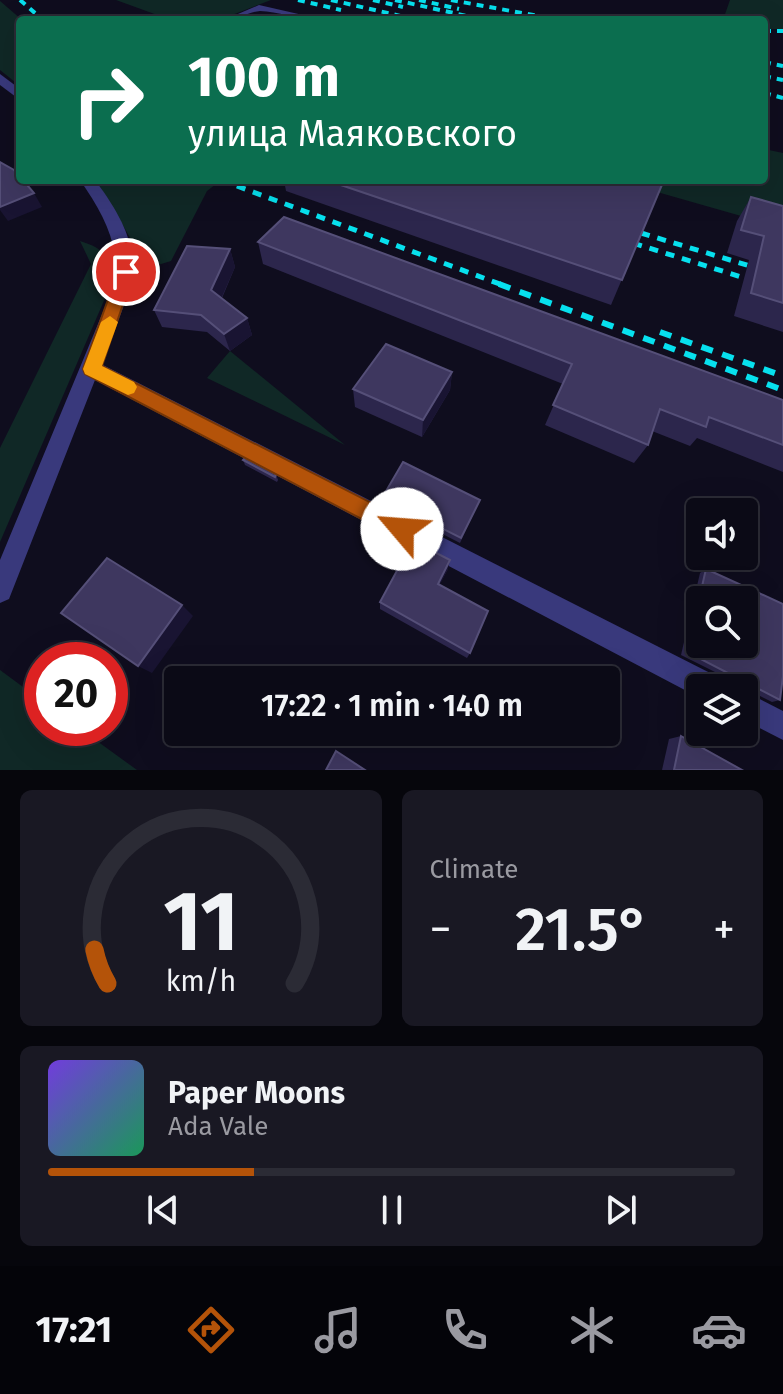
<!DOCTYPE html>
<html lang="en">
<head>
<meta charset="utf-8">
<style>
	:root { --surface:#0b0a16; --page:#191823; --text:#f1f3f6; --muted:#9a9aa1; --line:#2b2b35; --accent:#b45309 }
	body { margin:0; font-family:"Fira Sans",sans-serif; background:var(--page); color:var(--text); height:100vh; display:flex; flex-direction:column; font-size:30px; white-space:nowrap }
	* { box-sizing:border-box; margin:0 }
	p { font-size:26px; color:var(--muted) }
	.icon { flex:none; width:44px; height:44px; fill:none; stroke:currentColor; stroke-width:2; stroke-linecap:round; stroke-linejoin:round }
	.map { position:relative; height:770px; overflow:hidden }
	.details { display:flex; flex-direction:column; gap:20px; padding:20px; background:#06060c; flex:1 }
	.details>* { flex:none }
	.hud { position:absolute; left:16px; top:16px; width:752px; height:168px; border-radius:8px; box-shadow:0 8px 32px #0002,0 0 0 2px var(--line); background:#0b6e4f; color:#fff; overflow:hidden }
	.fabs { position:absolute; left:686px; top:498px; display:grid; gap:16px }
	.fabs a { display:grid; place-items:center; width:72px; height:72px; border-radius:8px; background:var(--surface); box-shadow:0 8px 32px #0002,0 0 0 2px var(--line); font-size:40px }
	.speed { position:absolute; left:24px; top:642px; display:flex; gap:16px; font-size:40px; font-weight:700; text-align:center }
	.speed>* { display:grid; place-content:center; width:104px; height:104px; border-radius:50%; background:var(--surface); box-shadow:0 8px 32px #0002,0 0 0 2px var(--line); line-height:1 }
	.speed .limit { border:12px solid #d22; background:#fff; color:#111 }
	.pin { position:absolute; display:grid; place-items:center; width:68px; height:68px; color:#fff; margin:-34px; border:4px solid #fff; border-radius:50%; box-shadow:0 2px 8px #0007 }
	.me { position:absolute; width:88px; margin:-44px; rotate:297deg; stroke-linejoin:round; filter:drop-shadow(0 0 6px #0008) }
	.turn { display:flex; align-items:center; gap:28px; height:168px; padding:0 40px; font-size:36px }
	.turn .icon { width:104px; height:104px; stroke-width:2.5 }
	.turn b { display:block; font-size:56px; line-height:68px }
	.big { font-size:60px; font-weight:600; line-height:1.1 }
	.details .widget { flex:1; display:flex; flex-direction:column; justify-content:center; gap:12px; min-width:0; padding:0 28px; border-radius:12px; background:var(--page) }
	.details .dial { align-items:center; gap:0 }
	.dial svg { height:208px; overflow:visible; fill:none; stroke:var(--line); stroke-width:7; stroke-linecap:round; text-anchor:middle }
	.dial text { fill:var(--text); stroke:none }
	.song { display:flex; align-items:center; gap:24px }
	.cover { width:96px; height:96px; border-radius:12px; background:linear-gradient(135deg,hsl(260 70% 55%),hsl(150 70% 35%)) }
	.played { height:8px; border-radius:4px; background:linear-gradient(90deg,var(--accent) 30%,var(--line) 30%) }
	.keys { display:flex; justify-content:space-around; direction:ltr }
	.heat { display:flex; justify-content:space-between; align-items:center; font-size:44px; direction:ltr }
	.details .tiles { flex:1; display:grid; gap:20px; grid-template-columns:1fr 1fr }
	.widget:last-child { grid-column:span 2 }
	.trip { position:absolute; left:164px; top:666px; width:456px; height:80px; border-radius:8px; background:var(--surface); box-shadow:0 8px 32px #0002,0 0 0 2px var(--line); font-weight:600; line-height:80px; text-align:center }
	.dock { display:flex; height:128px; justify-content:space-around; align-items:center; background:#040409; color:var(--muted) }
	.dock .icon { width:56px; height:56px }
	.dock .active { color:var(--accent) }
	.dock b { font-size:36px; color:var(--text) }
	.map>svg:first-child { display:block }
	.green { fill:#102826 }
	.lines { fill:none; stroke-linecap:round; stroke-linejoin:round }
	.minor { fill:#39397c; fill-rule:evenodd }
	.rail-far2 { stroke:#07e0ee; stroke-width:4; stroke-dasharray:7 6; stroke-linecap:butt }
	.rail-far1 { stroke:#07e0ee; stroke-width:5; stroke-dasharray:9 8; stroke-linecap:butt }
	.rail { stroke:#07e0ee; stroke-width:6; stroke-dasharray:12 10; stroke-linecap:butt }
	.wall { fill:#2c264c }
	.shaded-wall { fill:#191432 }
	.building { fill:#3e375f; stroke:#554f78; stroke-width:2; fill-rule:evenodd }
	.route { fill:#b45309; stroke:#753606; stroke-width:2 }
	.slow { fill:#f59e0b }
</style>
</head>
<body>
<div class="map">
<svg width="783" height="770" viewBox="0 0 783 770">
	<rect width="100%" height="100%" fill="#0f0d1e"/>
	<g class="green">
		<polygon points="116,0 271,0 219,20 171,20"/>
		<polygon points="730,0 783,0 783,29 764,29 764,20 723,20"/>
		<polygon points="0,1 22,20 20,86 0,70"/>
		<polygon points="764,149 783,153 783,228 615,180 764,180"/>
		<polygon points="96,180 209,180 216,184 207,191 171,261 148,268"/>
		<path d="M80 241C103 248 113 257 112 282L0 542V448L91 264Z"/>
		<polygon points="230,351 345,445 207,378"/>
		<polygon points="0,670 42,701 42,728 79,728 137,770 0,770"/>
	</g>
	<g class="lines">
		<g class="minor">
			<path d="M259 5 316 18 317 20C298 20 277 11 260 11 248 12 237 20 224 20Z"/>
			<polygon points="0,74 20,89 20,100 0,85"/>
			<path d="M80 180H95C154 259 133 281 101 364L720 678 724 688H700V698L95 380 9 599 0 603V560L115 283C120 243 102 212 80 180Z"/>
			<polygon points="744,691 783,711 783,740 744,720"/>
		</g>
		<g class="rail-far2">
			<polyline points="20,0 43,20"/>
			<polyline points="298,0 341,10"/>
			<polyline points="331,0 418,20"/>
			<polyline points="373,0 403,7"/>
			<polyline points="395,0 485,20"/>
			<polyline points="419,0 459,9"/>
			<polyline points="451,0 560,20"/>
			<polyline points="764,31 783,31"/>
			<polyline points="764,62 783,66"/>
			<polyline points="764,76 783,80"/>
			<polyline points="764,93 783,98"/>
		</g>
		<g class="rail-far1">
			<polyline points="221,180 505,286"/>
			<polyline points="641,233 783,276"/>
			<polyline points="617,238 770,286"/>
		</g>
		<g class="rail">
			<polyline points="499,284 783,390"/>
			<polyline points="764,284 783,290"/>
			<polyline points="660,332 783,376"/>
		</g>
	</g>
	<g class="wall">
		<polygon points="284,180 664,180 611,305 286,191"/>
		<polygon points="751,197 783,206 783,332 734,316 749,260 727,253 737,221"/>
		<polygon points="258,242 783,400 783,472 697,438 690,446 652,431 648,445 634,463 545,425 563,384 263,264"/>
		<polygon points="230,249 235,267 222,298 247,318 252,335 230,351 207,332 162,327 154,310"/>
		<polygon points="452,372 450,390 422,437 355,407 353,389"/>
		<polygon points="243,460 276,474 278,480 277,482 245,465"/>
		<polygon points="382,498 480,500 460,543 382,503"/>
		<polygon points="448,569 439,585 470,653 467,658 380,609 380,602"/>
		<polygon points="706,569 780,700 772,702 746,689 736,688 725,682 721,675 681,655 700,573"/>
		<polygon points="681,736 742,770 662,770 669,739"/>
	</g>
	<g class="shaded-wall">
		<polygon points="34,193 42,207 8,221 0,210 0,207"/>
		<polygon points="230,249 235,267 217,308 211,290"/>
		<polygon points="247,318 252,335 230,351 224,334"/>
		<polygon points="452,372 450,390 422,437 423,420"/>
		<polygon points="450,560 448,569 436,592 438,584"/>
		<polygon points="182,605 193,616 152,673 138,666"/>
	</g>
	<g class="building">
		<polygon points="0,162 14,170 20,177 20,180 23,180 34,193 0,207"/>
		<polygon points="326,180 664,180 622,280"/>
		<polygon points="751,197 783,206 783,303 751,293 764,236 741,230"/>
		<polygon points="284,217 783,400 783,445 709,417 706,427 660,409 648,445 553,405 572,364 258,242"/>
		<polygon points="187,246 230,249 211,290 247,318 224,334 201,315 154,310"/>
		<polygon points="386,344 452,372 423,420 353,389"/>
		<polygon points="245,458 276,474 275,477 243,460"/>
		<polygon points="403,462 480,500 461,538 382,498"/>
		<polygon points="413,541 450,560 438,584 488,611 470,653 380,602"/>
		<polygon points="107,558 182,605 138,666 61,613"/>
		<path d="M706 569 783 604V676L780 700 753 686 748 688 732 680 728 673 687 652ZM700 600H744V644H700Z"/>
		<polygon points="681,736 742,770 674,770"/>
		<polygon points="336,751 365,770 326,770"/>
	</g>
	<polygon class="route" points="126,267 134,272 102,366 409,522 413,529 409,536 402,539 394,536 85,374 83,369 118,272"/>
	<polygon class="slow" points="110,316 118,322 102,366 134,382 137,387 134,393 128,395 85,374 83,369 101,322"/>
</svg>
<div class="fabs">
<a><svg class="icon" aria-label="sound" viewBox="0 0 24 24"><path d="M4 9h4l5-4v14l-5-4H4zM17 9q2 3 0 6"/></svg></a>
<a><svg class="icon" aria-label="search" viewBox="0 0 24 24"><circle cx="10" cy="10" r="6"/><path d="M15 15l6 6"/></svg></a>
<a><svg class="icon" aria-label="layers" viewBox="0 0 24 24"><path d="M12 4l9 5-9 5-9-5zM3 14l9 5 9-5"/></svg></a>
</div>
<div class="speed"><div class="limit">20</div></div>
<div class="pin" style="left:126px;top:272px;background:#d93025"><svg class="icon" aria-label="arrive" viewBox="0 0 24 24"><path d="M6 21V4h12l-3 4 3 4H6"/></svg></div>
<svg class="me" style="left:402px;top:529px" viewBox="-20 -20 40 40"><circle r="19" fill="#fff"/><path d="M0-13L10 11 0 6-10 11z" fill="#b45309"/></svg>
<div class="trip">17:22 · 1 min · 140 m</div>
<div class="hud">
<div class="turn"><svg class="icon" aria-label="right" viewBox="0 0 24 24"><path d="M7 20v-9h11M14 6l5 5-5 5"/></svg><div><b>100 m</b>улица Маяковского</div></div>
</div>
</div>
<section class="details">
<div class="tiles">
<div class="widget dial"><svg viewBox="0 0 100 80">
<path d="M14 69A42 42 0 1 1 86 69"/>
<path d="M14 69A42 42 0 0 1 9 56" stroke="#b45309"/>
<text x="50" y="56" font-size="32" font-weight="700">11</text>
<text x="50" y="72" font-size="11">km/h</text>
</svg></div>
<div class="widget"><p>Climate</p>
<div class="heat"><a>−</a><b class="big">21.5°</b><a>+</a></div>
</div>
<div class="widget">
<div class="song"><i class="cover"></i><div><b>Paper Moons</b><p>Ada Vale</p></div></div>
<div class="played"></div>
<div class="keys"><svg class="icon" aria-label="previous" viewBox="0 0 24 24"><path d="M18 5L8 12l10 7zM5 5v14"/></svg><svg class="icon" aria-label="pause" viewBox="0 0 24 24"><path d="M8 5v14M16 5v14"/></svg><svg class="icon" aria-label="next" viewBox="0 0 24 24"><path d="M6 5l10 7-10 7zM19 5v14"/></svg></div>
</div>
</div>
</section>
<nav class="dock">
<b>17:21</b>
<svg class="icon active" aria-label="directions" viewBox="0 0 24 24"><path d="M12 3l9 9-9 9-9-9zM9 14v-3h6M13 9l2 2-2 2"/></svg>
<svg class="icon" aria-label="music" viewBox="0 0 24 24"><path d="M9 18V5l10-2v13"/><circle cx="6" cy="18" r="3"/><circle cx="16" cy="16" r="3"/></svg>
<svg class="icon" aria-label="phone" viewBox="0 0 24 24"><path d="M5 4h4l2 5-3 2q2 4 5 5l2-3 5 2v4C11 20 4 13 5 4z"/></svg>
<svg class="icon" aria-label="climate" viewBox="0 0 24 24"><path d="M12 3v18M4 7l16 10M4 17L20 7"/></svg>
<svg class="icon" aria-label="car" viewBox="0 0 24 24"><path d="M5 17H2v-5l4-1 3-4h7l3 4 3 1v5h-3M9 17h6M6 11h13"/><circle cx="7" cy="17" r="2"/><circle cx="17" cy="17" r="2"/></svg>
</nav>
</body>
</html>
